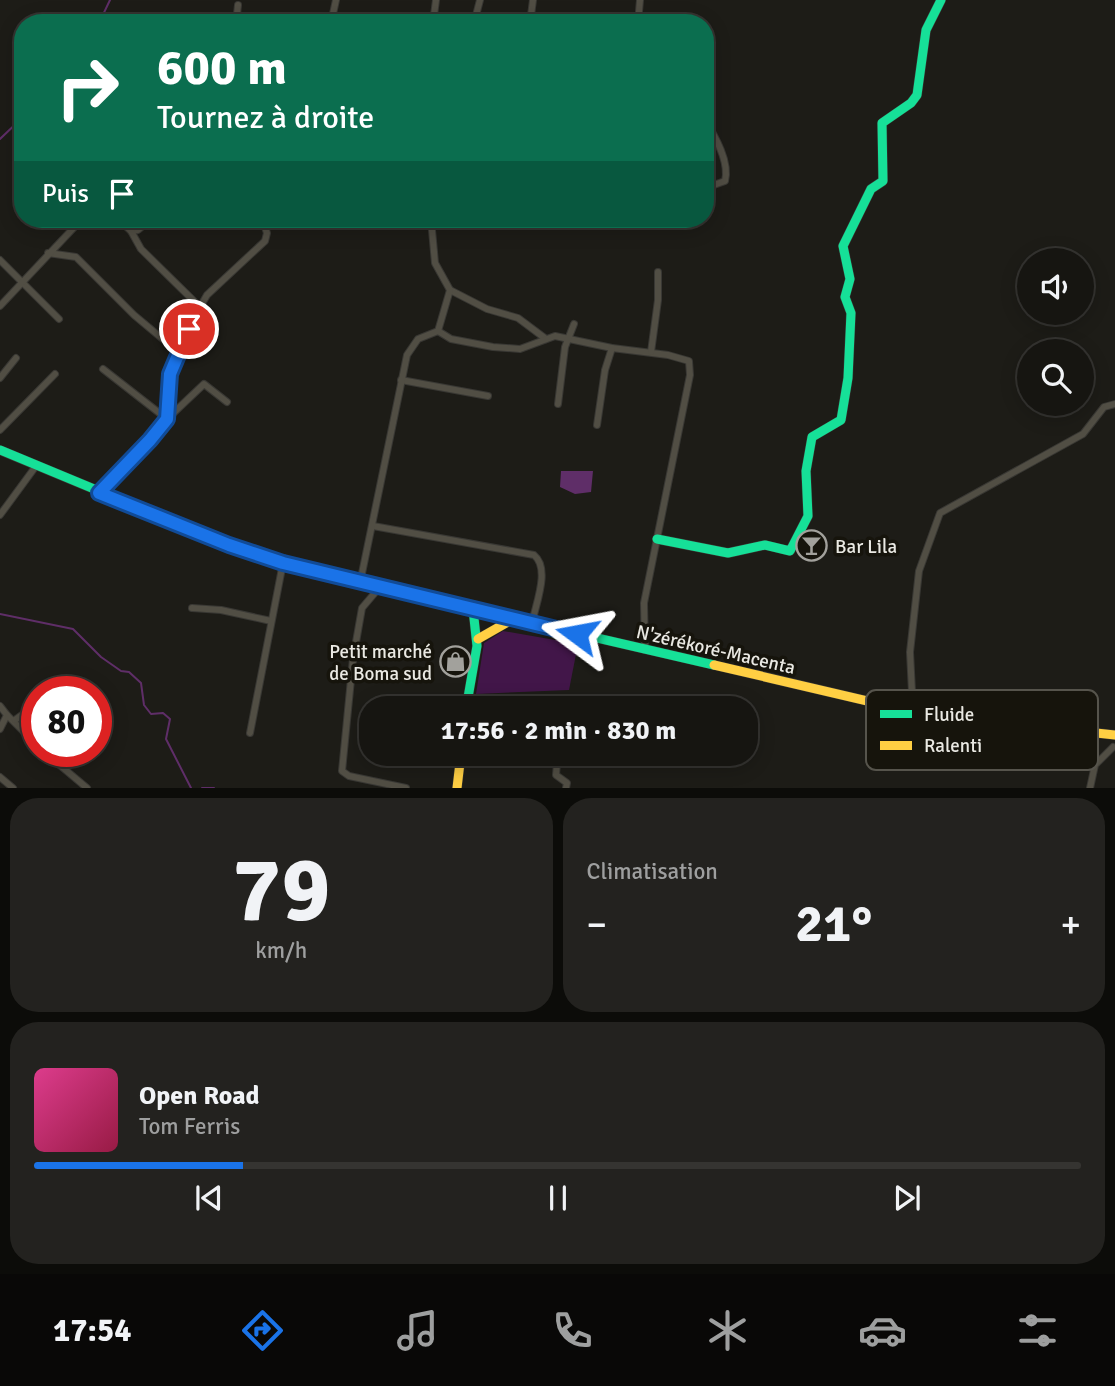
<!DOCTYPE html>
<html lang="fr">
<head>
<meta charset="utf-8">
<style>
	:root { --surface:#161511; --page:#23221f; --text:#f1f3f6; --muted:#9e9f9f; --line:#353431; --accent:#1a73e8 }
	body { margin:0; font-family:Signika,sans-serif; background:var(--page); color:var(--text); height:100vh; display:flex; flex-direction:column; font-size:26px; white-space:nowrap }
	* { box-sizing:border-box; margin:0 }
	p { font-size:23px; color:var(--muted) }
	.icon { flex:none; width:38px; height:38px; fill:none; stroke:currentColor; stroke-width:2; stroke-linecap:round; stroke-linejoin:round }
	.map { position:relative; height:788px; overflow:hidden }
	.side { display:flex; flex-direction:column; gap:10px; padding:10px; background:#0c0c09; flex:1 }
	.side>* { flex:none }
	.guide { position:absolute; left:14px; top:14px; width:700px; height:214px; border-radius:28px; box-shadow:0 4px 18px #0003,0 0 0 2px var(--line); background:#0b6e4f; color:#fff; overflow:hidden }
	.controls { position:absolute; left:1017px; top:248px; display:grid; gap:14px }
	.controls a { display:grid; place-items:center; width:77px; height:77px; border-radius:50%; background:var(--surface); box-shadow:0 4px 18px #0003,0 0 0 2px var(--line); font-size:35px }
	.speed { position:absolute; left:21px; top:676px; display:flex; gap:14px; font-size:35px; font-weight:700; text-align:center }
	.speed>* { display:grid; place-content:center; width:91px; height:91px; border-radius:50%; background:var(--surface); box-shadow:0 4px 18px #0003,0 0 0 2px var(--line); line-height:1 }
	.speed .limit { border:10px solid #d22; background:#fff; color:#111 }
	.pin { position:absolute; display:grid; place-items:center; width:60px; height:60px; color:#fff; margin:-30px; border:4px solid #fff; border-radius:50%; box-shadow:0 2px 7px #0007 }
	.me { position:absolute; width:77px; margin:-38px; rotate:283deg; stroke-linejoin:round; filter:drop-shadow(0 0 5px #0008) }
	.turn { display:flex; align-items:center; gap:24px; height:147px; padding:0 28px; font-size:32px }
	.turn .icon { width:91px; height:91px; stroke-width:2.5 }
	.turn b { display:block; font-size:49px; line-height:60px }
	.then { display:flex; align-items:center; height:66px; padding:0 28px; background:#0003; gap:14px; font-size:26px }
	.big { font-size:52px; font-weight:700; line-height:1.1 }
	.side .card { flex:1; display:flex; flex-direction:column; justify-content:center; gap:10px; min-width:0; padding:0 24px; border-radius:28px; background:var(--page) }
	.side .dial { align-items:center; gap:0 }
	.dial b { font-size:91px; line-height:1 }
	.song { display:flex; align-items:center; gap:21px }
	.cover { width:84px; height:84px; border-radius:10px; background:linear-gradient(135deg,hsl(330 70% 55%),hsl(340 70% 35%)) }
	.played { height:7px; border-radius:4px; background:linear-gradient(90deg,var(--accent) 20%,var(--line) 20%) }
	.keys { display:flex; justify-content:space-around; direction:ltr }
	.heat { display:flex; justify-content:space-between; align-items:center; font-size:38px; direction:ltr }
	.side .tiles { flex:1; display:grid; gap:10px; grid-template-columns:1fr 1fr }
	.card:last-child { grid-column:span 2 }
	.trip { position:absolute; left:359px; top:696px; width:399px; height:70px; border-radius:28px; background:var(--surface); box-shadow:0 4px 18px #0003,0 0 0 2px var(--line); font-weight:700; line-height:70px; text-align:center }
	.dock { display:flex; height:112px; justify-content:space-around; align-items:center; background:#090807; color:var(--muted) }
	.dock .icon { width:49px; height:49px }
	.dock .selected { color:var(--accent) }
	.dock b { font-size:32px; color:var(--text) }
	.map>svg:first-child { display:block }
	.green { fill:#421649 }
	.water { fill:#5f2e68 }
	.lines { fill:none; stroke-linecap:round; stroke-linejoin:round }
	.stream { stroke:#5f2e68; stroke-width:2 }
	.street-casing { stroke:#393834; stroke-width:8 }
	.fast-casing { stroke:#393834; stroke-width:10 }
	.slow-casing { stroke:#393834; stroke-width:10 }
	.street { stroke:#514e44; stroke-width:6 }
	.fast { stroke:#16e098; stroke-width:9 }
	.slow { stroke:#ffcf43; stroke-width:9 }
	.route-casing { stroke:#114b97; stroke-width:18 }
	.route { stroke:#1a73e8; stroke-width:12 }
	.labels { text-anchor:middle; stroke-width:7; stroke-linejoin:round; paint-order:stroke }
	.poi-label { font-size:19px; fill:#eae9e3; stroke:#16140c; text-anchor:start }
	.street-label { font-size:19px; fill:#eae9e3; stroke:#16140c }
	.key { fill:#16140c; stroke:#56544c; stroke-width:2 }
	.key-label { font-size:19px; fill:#eae9e3 }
</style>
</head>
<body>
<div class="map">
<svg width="1115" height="788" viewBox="0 0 1115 788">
	<rect width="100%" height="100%" fill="#1d1c17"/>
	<polygon class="green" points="503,631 578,644 569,690 476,694 484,643"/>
	<polygon class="water" points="561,471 593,471 591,492 575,494 560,487"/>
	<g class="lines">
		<g class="stream">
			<polyline points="99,23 110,0"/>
			<polyline points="0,139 23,117"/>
			<polyline points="0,614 73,629 101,657 121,671 129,672 141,683 144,705 151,714 163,713 170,719 166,739 191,788"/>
			<polyline points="202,788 214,788"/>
		</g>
		<defs>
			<g id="street">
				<polyline points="236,23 238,5"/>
				<polyline points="331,23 336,0"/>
				<polyline points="433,23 436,0"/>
				<polyline points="474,23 480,0"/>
				<polyline points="530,23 533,0"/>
				<polyline points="638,23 640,0"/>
				<path d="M705 120C715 136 730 162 725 181L711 186 705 199"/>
				<polyline points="118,219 131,231 138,230 151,219"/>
				<polyline points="131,231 141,249 200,307"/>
				<polyline points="48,253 76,257 134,315 177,351"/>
				<polyline points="0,260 59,319"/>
				<polyline points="450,290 487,309 518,318 546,339"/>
				<polyline points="0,306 82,219"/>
				<polyline points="438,331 451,339 493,347 520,349 555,336 612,348 668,355 689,361 690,375 644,603 645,650"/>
				<polyline points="651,352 658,300 658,272"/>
				<polyline points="0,378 16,358"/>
				<polyline points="401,380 488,396"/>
				<polyline points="558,404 565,347 574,324"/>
				<polyline points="167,419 170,374 177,351 200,307 207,295 265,241 267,233 262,219"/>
				<polyline points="167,419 204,384 227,402"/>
				<polyline points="597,425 605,370 612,348"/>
				<polyline points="0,430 55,374"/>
				<polyline points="100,492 167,419 103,369"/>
				<polyline points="0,515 36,466"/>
				<path d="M373 526 534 555C551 569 535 605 532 624"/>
				<polyline points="360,583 407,355 418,339 438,331 450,290 435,263 431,219"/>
				<polyline points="379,588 362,608 353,659 342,771 349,776 406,788"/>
				<polyline points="192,608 221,610 271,621"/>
				<polyline points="0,706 7,715 0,729"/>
				<polyline points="913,712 910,652 919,571 940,513 1083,434 1104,407 1115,404"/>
				<polyline points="7,715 37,745"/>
				<polyline points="15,720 37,704"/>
				<polyline points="250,733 283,563"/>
				<polyline points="43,751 87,788"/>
				<polyline points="524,754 557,763 556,775 567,783 566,788"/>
				<polyline points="0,777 13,788"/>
				<polyline points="1090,788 1095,765 1113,747"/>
			</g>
			<g id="fast">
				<polyline points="0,450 229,545 360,583 714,665"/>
				<polyline points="657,539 728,553 765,545 790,551 808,516 806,471 812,437 841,420 848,378 851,313 845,297 850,279 843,246 871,189 883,181 882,123 911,103 917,95 926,30 941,0"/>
				<polyline points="466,709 477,646 473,609"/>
			</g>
			<g id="slow">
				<polyline points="478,639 513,619"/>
				<polyline points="714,665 923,714 1115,735"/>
				<polyline points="457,788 461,754"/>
			</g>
		</defs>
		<use href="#street" class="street-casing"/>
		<use href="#fast" class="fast-casing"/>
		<use href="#slow" class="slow-casing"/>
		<use href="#street" class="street"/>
		<use href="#fast" class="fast"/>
		<use href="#slow" class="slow"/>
	</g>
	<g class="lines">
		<defs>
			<polyline id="route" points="189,329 170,374 167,419 150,440 99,493 229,545 283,563 577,634"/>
		</defs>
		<use href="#route" class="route-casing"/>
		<use href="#route" class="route"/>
	</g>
	<defs>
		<symbol id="bar-ring" viewBox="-11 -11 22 22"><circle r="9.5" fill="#16140c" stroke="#a2a19c" stroke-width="1.5"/><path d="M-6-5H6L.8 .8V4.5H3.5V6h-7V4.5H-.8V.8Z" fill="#a2a19c"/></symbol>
		<symbol id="shop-ring" viewBox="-11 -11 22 22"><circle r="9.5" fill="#16140c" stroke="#a2a19c" stroke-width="1.5"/><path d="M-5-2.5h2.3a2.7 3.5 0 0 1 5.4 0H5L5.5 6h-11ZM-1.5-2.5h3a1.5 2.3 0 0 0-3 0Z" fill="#a2a19c"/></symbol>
	</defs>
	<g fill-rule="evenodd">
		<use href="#bar-ring" x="794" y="528" width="35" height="35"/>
		<use href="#shop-ring" x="438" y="644" width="35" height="35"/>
	</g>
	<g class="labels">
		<g class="poi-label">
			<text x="835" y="553">Bar Lila</text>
			<text x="432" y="658" text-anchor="end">Petit marché<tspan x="432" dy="22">de Boma sud</tspan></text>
		</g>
		<g class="street-label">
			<text transform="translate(716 649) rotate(13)" y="7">N'zérékoré-Macenta</text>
		</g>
	</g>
	<rect x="866" y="690" width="232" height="80" rx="10" class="key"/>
	<rect x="880" y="710" width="32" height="8" fill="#16e098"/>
	<rect x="880" y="741" width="32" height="9" fill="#ffcf43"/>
	<g class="key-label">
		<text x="924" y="721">Fluide</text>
		<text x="924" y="752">Ralenti</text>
	</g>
</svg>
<div class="controls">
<a><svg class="icon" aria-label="sound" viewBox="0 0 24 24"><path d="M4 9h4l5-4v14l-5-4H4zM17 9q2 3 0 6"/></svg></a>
<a><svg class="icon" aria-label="search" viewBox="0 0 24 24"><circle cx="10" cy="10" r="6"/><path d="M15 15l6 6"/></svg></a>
</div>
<div class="speed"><div class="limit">80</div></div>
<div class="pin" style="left:189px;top:329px;background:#d93025"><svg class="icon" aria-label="arrive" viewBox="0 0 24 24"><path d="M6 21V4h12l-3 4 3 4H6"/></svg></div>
<svg class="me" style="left:577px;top:634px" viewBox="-20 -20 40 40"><path d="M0-17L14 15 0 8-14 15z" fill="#1a73e8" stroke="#fff" stroke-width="4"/></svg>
<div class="trip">17:56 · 2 min · 830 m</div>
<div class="guide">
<div class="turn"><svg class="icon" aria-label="right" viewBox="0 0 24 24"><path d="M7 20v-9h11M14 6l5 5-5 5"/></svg><div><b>600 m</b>Tournez à droite</div></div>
<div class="then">Puis<svg class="icon" aria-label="arrive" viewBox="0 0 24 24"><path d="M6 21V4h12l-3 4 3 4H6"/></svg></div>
</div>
</div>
<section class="side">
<div class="tiles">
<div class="card dial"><b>79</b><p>km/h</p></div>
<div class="card"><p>Climatisation</p>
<div class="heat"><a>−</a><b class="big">21°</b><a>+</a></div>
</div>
<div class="card">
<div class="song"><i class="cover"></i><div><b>Open Road</b><p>Tom Ferris</p></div></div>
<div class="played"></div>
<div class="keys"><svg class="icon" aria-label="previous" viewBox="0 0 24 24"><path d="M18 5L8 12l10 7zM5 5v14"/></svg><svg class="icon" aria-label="pause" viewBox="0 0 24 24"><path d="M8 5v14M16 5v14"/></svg><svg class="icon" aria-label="next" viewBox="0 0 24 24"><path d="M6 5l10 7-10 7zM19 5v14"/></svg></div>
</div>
</div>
</section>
<nav class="dock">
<b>17:54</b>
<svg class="icon selected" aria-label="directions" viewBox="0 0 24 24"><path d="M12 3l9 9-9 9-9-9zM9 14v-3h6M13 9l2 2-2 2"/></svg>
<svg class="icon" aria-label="music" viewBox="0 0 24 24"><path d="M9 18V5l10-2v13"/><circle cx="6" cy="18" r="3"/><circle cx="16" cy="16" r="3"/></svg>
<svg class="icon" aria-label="phone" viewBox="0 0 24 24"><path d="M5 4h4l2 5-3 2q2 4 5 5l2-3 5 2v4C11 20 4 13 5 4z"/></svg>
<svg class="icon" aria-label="climate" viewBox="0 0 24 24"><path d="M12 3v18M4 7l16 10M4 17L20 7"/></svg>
<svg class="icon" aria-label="car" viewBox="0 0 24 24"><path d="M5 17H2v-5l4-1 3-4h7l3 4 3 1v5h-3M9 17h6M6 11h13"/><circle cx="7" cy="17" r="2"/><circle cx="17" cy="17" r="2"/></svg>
<svg class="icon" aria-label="filters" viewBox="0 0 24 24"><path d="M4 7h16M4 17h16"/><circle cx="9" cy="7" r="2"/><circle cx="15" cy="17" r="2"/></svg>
</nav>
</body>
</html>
